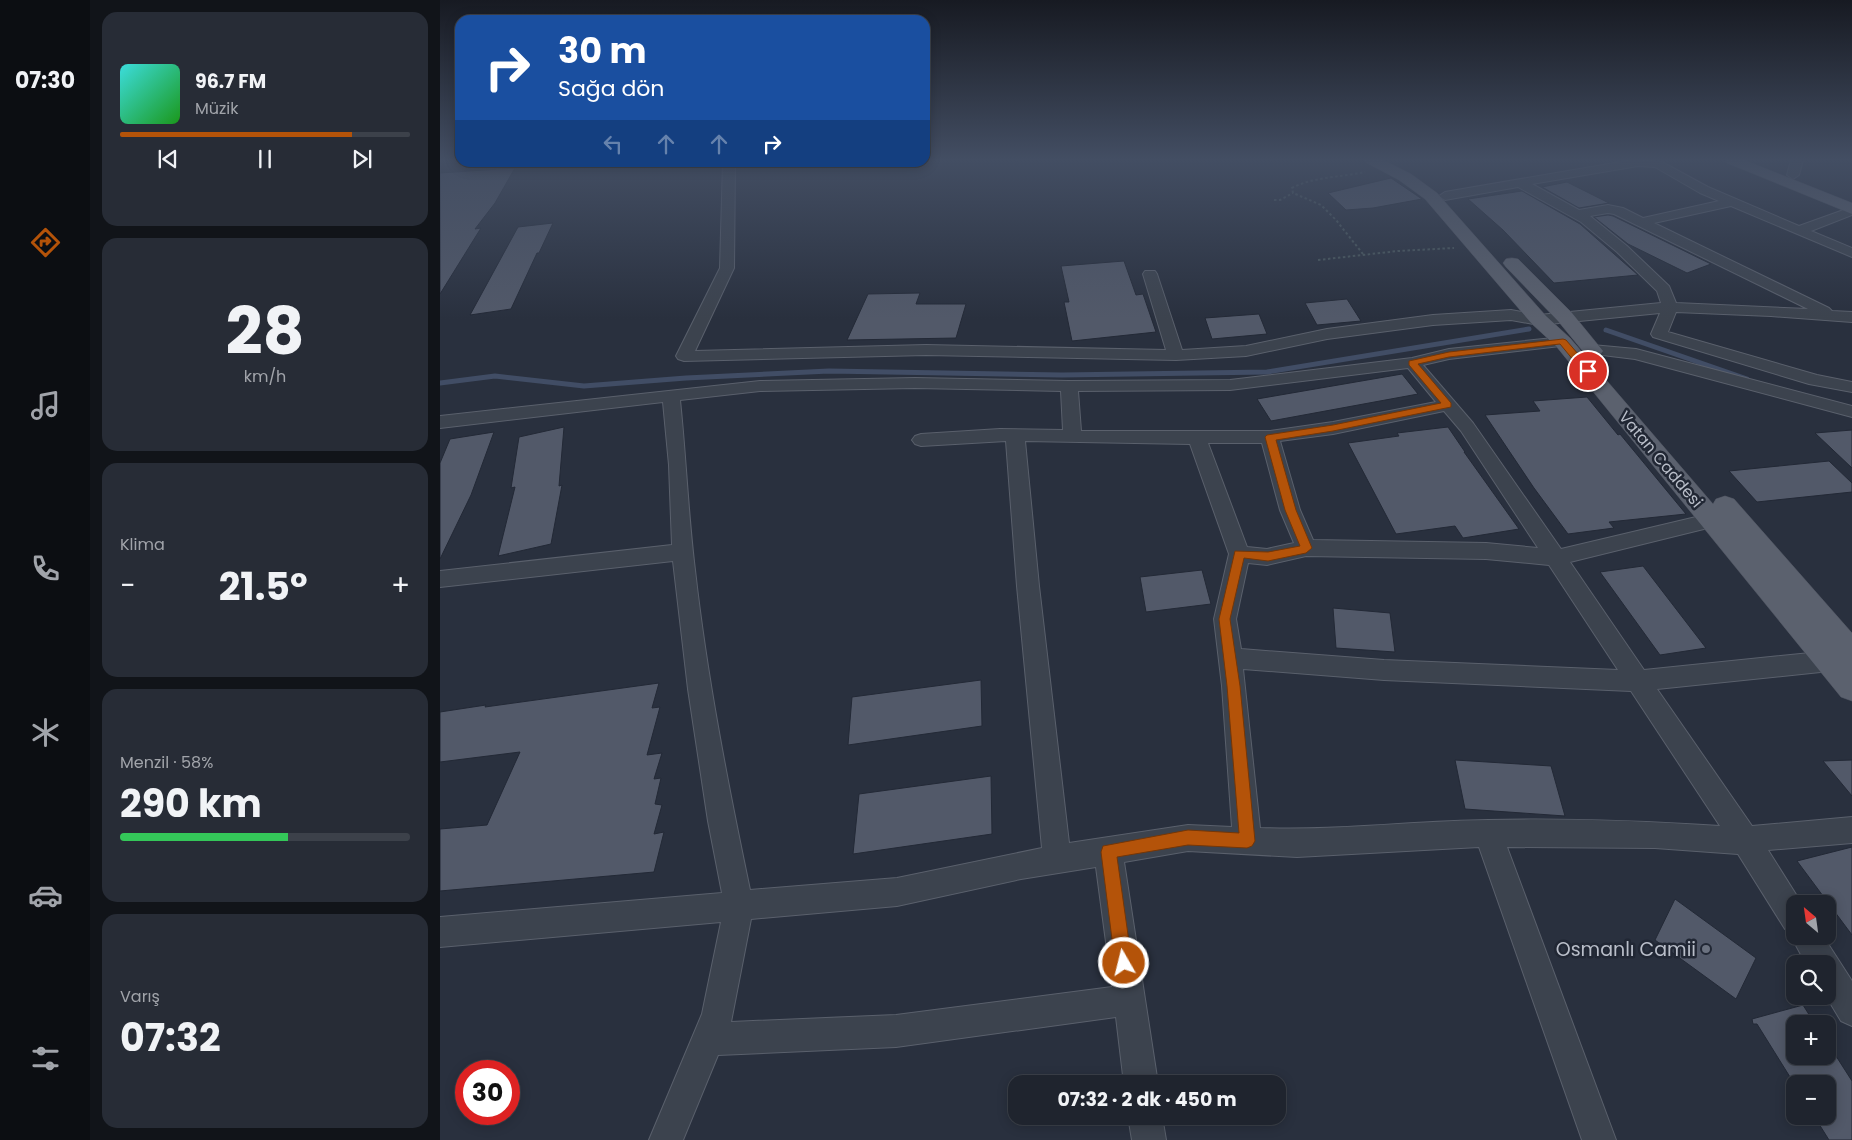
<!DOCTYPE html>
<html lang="tr">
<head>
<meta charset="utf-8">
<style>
	:root { --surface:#1f242e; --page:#272c36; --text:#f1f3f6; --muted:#a1a4aa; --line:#3c414a; --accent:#b45309 }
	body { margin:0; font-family:Poppins,sans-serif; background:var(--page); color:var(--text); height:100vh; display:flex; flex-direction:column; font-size:19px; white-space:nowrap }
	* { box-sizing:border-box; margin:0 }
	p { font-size:16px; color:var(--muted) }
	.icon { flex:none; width:28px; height:28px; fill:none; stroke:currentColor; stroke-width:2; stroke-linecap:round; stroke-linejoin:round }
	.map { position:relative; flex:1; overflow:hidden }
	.drawer { display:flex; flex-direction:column; gap:12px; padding:12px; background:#111419; width:350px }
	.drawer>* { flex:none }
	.banner { position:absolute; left:15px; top:15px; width:475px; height:152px; border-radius:15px; box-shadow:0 2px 12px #0003,0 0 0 1px var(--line); background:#1a4fa0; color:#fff; overflow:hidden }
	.needle { width:32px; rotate:331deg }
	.fabs { position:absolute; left:1346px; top:895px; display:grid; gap:10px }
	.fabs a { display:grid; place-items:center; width:50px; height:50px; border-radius:10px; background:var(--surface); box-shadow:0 2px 12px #0003,0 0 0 1px var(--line); font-size:25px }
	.speed { position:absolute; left:15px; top:1060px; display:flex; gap:10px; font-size:25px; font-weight:700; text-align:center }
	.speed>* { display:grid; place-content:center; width:65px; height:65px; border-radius:50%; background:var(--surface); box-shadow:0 2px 12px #0003,0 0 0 1px var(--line); line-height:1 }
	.speed .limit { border:8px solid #d22; background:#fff; color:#111 }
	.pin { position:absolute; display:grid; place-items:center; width:42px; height:42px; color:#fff; margin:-21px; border:2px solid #fff; border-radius:50%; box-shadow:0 1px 5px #0007 }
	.me { position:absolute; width:55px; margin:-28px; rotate:352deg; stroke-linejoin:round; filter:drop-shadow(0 0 4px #0008) }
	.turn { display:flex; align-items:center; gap:18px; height:105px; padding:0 20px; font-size:22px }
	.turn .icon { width:65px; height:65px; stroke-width:2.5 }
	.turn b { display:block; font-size:35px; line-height:42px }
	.lanes { display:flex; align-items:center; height:48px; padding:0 20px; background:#0003; justify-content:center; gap:25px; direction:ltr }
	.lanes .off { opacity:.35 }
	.big { font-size:38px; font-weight:700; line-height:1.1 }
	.drawer .widget { flex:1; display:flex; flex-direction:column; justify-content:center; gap:8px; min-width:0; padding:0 18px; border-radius:15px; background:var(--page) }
	.drawer .dial { align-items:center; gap:0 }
	.dial b { font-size:65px; line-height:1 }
	.song { display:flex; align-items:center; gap:15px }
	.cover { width:60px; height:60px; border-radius:8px; background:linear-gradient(135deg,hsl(180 70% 55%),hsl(120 70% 35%)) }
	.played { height:5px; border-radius:2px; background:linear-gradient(90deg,var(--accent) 80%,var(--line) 80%) }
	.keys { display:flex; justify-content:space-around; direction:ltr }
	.heat { display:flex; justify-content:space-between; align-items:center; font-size:28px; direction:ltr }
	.charge { height:8px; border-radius:4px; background:linear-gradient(90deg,#34c759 58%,var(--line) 0) }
	.trip { position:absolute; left:568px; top:1075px; width:278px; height:50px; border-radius:15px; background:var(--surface); box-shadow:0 2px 12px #0003,0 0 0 1px var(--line); font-weight:700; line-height:50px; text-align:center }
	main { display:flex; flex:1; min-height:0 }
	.dock { display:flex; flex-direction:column; width:90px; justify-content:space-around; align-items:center; background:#0c0e12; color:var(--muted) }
	.dock .icon { width:35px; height:35px }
	.dock .on { color:var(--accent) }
	.dock b { font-size:22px; color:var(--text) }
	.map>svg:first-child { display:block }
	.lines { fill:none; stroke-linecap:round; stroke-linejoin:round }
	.stream { stroke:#414d65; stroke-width:5 }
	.building { fill:#525969; stroke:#232936 }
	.minor-casing { stroke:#5a606c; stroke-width:2 }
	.major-casing { stroke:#464b58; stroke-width:1 }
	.path { stroke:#4b5a5e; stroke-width:2; stroke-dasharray:2.5 2.5; stroke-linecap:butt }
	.minor { fill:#3c434e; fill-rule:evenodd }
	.major { fill:#5b616e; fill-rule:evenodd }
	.route { fill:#b45309; stroke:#753606 }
	.worship-dot { fill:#6b7280; stroke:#212734; stroke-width:2 }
	.labels { text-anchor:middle; stroke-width:5; stroke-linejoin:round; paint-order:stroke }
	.street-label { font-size:16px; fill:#b9bec9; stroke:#212734 }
	.near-poi-label { font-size:19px; fill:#b9bec9; stroke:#212734; text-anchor:end }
</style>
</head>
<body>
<main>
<nav class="dock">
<b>07:30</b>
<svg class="icon on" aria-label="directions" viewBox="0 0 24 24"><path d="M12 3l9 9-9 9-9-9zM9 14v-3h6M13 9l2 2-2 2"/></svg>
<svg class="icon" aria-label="music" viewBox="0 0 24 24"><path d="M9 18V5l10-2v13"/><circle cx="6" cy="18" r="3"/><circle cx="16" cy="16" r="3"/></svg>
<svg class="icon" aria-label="phone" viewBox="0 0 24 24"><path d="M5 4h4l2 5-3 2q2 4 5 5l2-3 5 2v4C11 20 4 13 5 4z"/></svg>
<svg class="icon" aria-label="climate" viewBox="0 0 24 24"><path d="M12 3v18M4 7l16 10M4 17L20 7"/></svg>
<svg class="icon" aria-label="car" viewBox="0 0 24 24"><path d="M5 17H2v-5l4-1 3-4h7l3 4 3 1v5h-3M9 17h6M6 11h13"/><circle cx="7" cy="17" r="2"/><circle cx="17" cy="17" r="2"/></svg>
<svg class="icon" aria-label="filters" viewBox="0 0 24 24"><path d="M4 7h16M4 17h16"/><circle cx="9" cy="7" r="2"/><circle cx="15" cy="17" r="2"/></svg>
</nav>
<section class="drawer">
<div class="widget">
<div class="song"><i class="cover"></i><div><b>96.7 FM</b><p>Müzik</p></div></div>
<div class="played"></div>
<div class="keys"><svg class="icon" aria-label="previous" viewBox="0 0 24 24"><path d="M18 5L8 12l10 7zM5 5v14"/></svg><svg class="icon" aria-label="pause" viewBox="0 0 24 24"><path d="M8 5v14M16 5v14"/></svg><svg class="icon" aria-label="next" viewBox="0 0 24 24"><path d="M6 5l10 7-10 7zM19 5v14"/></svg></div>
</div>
<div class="widget dial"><b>28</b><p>km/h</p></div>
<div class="widget"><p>Klima</p>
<div class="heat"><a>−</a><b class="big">21.5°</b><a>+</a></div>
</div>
<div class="widget"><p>Menzil · 58%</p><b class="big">290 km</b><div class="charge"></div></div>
<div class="widget"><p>Varış</p><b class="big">07:32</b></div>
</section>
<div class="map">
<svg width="1412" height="1140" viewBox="0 0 1412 1140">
	<rect width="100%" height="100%" fill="#29303e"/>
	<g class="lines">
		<g class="stream">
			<polyline points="1166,330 1307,379"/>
			<polyline points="0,383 55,376 144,386 246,378 389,371 622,375 827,372 1089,329"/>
		</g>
	</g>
	<g class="building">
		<polygon points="75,168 55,203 35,229 41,228 0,294 0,173"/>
		<polygon points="951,178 982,199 933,208 906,210 888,193"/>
		<polygon points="1127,182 1169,203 1139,208 1102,187"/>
		<polygon points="1082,191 1140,224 1198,275 1114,283 1063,230 1028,199"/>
		<polygon points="1168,215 1173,216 1271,264 1247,273 1188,244 1154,217"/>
		<polygon points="113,223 99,253 97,253 71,309 30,315 78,227"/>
		<polygon points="684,261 696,295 703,294 716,332 632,341 624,302 629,302 621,266"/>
		<polygon points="480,293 476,304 526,304 516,338 407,340 428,294"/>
		<polygon points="907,299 921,321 877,325 865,303"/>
		<polygon points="819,314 827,334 772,339 765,318"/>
		<polygon points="962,374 978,394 831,421 817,399"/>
		<polygon points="1147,397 1178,435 1180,434 1246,514 1169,522 1174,528 1128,534 1094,488 1045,415 1100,411 1093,401"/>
		<polygon points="124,427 119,486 122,485 111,544 58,556 75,487 71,488 79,437"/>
		<polygon points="1008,427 1025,452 1024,452 1079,529 1023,538 1015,526 956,534 908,443 959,436 957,433"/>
		<polygon points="1412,430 1412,468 1375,433"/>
		<polygon points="54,432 31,495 0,559 0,463 10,439"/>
		<polygon points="1389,461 1412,483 1412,492 1317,502 1289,471"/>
		<polygon points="1203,566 1266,648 1220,655 1160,572"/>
		<polygon points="762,570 771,604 706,612 700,577"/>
		<polygon points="893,608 950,613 955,652 896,648"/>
		<polygon points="541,680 542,726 408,745 412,697"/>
		<polygon points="219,683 212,708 220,707 207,755 222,753 214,779 221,778 215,804 222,805 214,834 224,832 214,872 0,891 0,829 47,825 80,752 0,762 0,712 46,705 45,707"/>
		<polygon points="1015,760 1111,766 1125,816 1025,809"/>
		<polygon points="1412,760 1412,796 1383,761"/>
		<polygon points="551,776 552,834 413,854 419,794"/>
		<polygon points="1412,847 1412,935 1357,861"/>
		<polygon points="1235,899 1316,958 1296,999 1215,940"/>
		<polygon points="1363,1005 1375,1024 1355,1024 1355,1056 1396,1056 1412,1081 1412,1140 1389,1140 1374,1116 1388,1116 1388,1084 1355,1085 1317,1024 1313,1024 1312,1019"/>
	</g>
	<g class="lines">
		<defs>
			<g id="minor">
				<path d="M1192 160 1222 162 1268 187 1359 226 1412 207V215L1371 231 1412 248V257L1291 206 1214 223 1389 308 1392 311 1412 312V322L1331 316 1236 312 1228 332 1377 375 1412 382V392L1369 384 1213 337 1211 334 1220 313 1099 325 1071 320 993 325 887 339 806 356 736 360 486 355 244 361 238 359 236 356 280 268 283 162H295L294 268 255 351 486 345 726 350 703 274 705 271H715L717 274 742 350 806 346 887 329 993 315 1071 310 1099 315 1221 303 1217 291 1177 252 1141 222 1078 187 1005 200 999 196 1005 192ZM1198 166 1215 167 1260 193 1279 201 1203 218 1183 208 1168 205 1139 210 1092 184ZM1168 213 1174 214 1368 309 1236 303 1229 286 1187 246 1150 216Z"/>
				<polygon points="1351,160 1363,160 1359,175 1353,179 1347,175"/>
				<path d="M1123 337 1129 339 1131 342 1129 345 1009 359 983 365 1033 423 1121 549 1273 513 1280 515 1283 520 1280 525 1130 562 1204 670 1390 651 1398 654 1402 661 1398 668 1390 671 1217 689 1312 826 1412 817V843L1328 850 1362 904H1355V936H1383L1412 981V1026L1401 1021 1386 996H1388V964H1366L1351 936 1352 933 1345 929 1298 854 1215 848 1067 847 1176 1140H1142L1039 847 857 857 748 851 684 862 718 1084H684L676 1017 456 1047 278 1055 243 1140H209L262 1014 281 922 0 947V917L282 893 268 821 248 689 233 561 0 587V571L232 545 229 465 223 402 0 428V416L320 381 475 378 629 381 790 380 972 358 1009 349ZM968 368 996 402 893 422 830 431H641L638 391 790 390ZM475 388 621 391 623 430 560 429 481 434 475 436 472 440 475 444 481 446 566 441 577 586 602 848 457 878 310 890C288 785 267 677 255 570 248 513 246 457 240 400L320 391ZM1004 411 1021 431 1098 548 1046 543 873 540 860 510 840 441 893 434ZM585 441 750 444 789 554 774 619 782 686 792 827 748 825 629 843 599 586ZM768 443H822L840 510 854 543 827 549 807 547ZM866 556 1046 559 1109 565 1178 670 944 660 801 649 796 619 808 563 827 565ZM803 669 944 680 1191 691 1280 826C1203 821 1125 818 1048 820 972 821 896 831 820 828ZM656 867 672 987 456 1015 291 1022 311 919 457 906 581 879Z"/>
				<polygon points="1152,345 1196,349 1412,406 1412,417 1195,359 1146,353 1144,350 1146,347"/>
				<polygon points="688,1116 722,1116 726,1140 692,1140"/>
			</g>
			<g id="major">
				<polygon points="924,160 943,160 971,174 997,193 1106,316 1130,338 1273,504 1276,499 1285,496 1294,499 1412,633 1412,701 1401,697 1116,346 1092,324 985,199 959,180 927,163"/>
				<polygon points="1285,160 1304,160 1412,203 1412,214 1287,163"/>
				<polygon points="1072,258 1078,259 1132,313 1163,351 1160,355 1153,357 1146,355 1118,321 1066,267 1063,263 1066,259"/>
			</g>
		</defs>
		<use href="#minor" class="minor-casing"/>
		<use href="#major" class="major-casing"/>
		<g class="path">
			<polyline points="834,200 840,200 853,193"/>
			<path d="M923 254 896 220 881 205 853 193 852 188C872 177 902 177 925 172"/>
			<polyline points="878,260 958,251 1014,248"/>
		</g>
		<use href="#minor" class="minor"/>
		<use href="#major" class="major"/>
	</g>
	<linearGradient id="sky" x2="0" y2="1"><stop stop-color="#171a22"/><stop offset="0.5" stop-color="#434e63"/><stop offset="1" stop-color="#434e63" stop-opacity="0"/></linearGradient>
	<rect width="1412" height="319" fill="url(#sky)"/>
	<polygon class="route" points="1123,339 1126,340 1151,369 1151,373 1144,373 1120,344 1009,357 978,364 1011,403 1011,407 893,431 836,440 856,510 872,548 866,553 828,561 804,558 790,619 800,686 815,841 812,846 807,848 748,845 677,857 692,963 689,969 684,971 678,969 675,963 661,852 663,846 748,830 799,833 787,686 779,619 795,551 828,552 860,546 845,510 825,437 827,435 893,425 1001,403 969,365 969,361 1009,352"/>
	<circle class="worship-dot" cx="1266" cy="949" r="5"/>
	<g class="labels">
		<g class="street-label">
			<text transform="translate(1221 459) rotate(50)" y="6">Vatan Caddesi</text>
		</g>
		<g class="near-poi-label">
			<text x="1256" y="956">Osmanlı Camii</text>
		</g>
	</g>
</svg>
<div class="fabs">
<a><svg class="needle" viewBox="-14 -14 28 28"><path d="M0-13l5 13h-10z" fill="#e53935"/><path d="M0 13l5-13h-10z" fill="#a1a4aa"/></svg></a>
<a><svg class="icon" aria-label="search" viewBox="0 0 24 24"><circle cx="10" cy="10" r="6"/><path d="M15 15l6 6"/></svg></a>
<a>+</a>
<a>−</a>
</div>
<div class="speed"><div class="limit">30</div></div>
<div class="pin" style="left:1148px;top:371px;background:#d93025"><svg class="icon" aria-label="arrive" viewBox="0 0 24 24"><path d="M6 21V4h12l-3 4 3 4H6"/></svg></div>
<svg class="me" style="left:684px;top:963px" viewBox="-20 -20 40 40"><circle r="17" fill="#b45309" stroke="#fff" stroke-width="3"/><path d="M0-11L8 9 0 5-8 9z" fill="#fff"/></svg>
<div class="trip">07:32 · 2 dk · 450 m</div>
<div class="banner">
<div class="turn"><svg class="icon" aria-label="right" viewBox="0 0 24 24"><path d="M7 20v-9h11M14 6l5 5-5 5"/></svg><div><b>30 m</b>Sağa dön</div></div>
<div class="lanes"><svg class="icon off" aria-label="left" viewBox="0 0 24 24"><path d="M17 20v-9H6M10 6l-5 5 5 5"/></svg><svg class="icon off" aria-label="ahead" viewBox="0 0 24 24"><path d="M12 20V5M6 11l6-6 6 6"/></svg><svg class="icon off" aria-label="ahead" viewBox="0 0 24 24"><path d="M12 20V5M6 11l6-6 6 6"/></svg><svg class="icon" aria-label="right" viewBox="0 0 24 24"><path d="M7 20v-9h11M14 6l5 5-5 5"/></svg></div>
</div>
</div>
</main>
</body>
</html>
